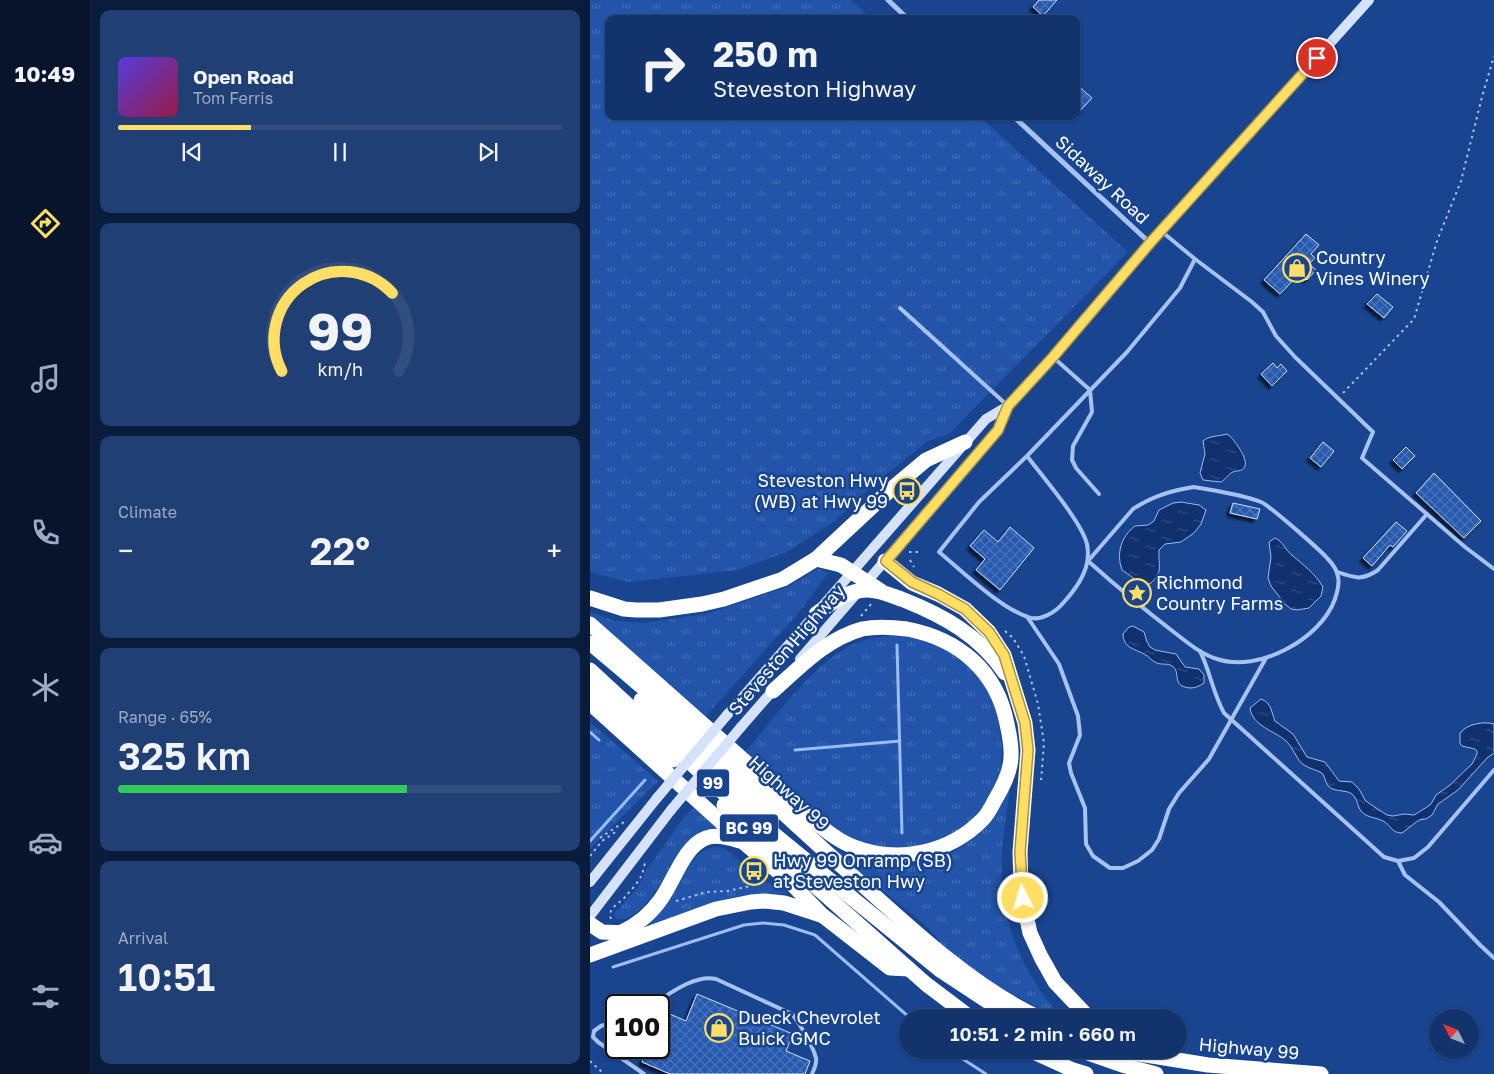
<!DOCTYPE html>
<html lang="en">
<head>
<meta charset="utf-8">
<style>
	:root { --surface:#13336c; --page:#203f74; --text:#f1f3f6; --muted:#9daac2; --line:#324e7f; --accent:#ffde65 }
	body { margin:0; font-family:"Golos Text",sans-serif; background:var(--page); color:var(--text); height:100vh; display:flex; flex-direction:column; font-size:19px; white-space:nowrap }
	* { box-sizing:border-box; margin:0 }
	p { font-size:16px; color:var(--muted) }
	.icon { flex:none; width:28px; height:28px; fill:none; stroke:currentColor; stroke-width:2; stroke-linecap:round; stroke-linejoin:round }
	.map { position:relative; flex:1; overflow:hidden }
	.side { display:flex; flex-direction:column; gap:10px; padding:10px; background:#0a1c3b; width:500px }
	.side>* { flex:none }
	.hud { position:absolute; left:15px; top:15px; width:475px; height:105px; border-radius:10px; box-shadow:0 1px 4px #0004,0 0 0 1px var(--line); background:#13336c; color:var(--text); overflow:hidden }
	.needle { width:32px; rotate:312deg }
	.buttons { position:absolute; left:839px; top:1009px; display:grid; gap:10px }
	.buttons a { display:grid; place-items:center; width:50px; height:50px; border-radius:50%; background:var(--surface); box-shadow:0 1px 4px #0004,0 0 0 1px var(--line); font-size:25px }
	.speed { position:absolute; left:15px; top:994px; display:flex; gap:10px; font-size:25px; font-weight:700; text-align:center }
	.speed>* { display:grid; place-content:center; width:65px; height:65px; border-radius:50%; background:var(--surface); box-shadow:0 1px 4px #0004,0 0 0 1px var(--line); line-height:1 }
	.speed .limit { border:2px solid #111; border-radius:8px; background:#fff; color:#111 }
	.pin { position:absolute; display:grid; place-items:center; width:42px; height:42px; color:#fff; margin:-21px; border:2px solid #fff; border-radius:50%; box-shadow:0 1px 5px #0007 }
	.me { position:absolute; width:55px; margin:-28px; rotate:355deg; stroke-linejoin:round; filter:drop-shadow(0 0 4px #0008) }
	.turn { display:flex; align-items:center; gap:18px; height:105px; padding:0 25px; font-size:22px }
	.turn .icon { width:65px; height:65px; stroke-width:2.5 }
	.turn b { display:block; font-size:35px; line-height:42px }
	.big { font-size:38px; font-weight:600; line-height:1.1 }
	.side .card { flex:1; display:flex; flex-direction:column; justify-content:center; gap:8px; min-width:0; padding:0 18px; border-radius:10px; background:var(--page) }
	.side .dial { align-items:center; gap:0 }
	.dial svg { height:130px; overflow:visible; fill:none; stroke:var(--line); stroke-width:7; stroke-linecap:round; text-anchor:middle }
	.dial text { fill:var(--text); stroke:none }
	.song { display:flex; align-items:center; gap:15px }
	.cover { width:60px; height:60px; border-radius:8px; background:linear-gradient(135deg,hsl(250 70% 55%),hsl(340 70% 35%)) }
	.played { height:5px; border-radius:2px; background:linear-gradient(90deg,var(--accent) 30%,var(--line) 30%) }
	.keys { display:flex; justify-content:space-around; direction:ltr }
	.heat { display:flex; justify-content:space-between; align-items:center; font-size:28px; direction:ltr }
	.charge { height:8px; border-radius:4px; background:linear-gradient(90deg,#34c759 65%,var(--line) 0) }
	.trip { position:absolute; left:309px; top:1009px; width:288px; height:50px; border-radius:25px; background:var(--surface); box-shadow:0 1px 4px #0004,0 0 0 1px var(--line); font-weight:600; line-height:50px; text-align:center }
	main { display:flex; flex:1; min-height:0 }
	.dock { display:flex; flex-direction:column; width:90px; justify-content:space-around; align-items:center; background:#08142b; color:var(--muted) }
	.dock .icon { width:35px; height:35px }
	.dock .active { color:var(--accent) }
	.dock b { font-size:22px; color:var(--text) }
	.map>svg:first-child { display:block }
	.grass { fill:url(#grass-tufts) }
	.water { fill:url(#water-ripples); stroke:#9abcf1 }
	.lines { fill:none; stroke-linecap:round; stroke-linejoin:round }
	.stream { stroke:#9abcf1; stroke-width:3 }
	.building { fill:url(#building-cross-hatch); stroke:#cedffb; filter:url(#shadow) }
	.path { stroke:#a7c2ef; stroke-width:2; stroke-dasharray:2.5 4; stroke-linecap:butt }
	.lane { stroke:#a7c2ef; stroke-width:4 }
	.street { stroke:#a7c2ef; stroke-width:5 }
	.secondary { stroke:#d5e2fa; stroke-width:10 }
	.highway { stroke:#fff; stroke-width:15 }
	.secondary-bridge { stroke:#d5e2fa; stroke-width:10 }
	.route-casing { stroke:#a69042; stroke-width:12 }
	.route { stroke:#ffde65; stroke-width:9 }
	.labels { text-anchor:middle; stroke-width:5; stroke-linejoin:round; paint-order:stroke }
	.shield { fill:#194490; stroke:#bac7de; stroke-width:1 }
	.shield-label { font-size:16px; font-weight:bold; fill:#fff }
	.street-label { font-size:18px; fill:#fff; stroke:#194490 }
	.poi-label { font-size:18px; fill:#fff; stroke:#194490; text-anchor:start }
</style>
</head>
<body>
<main>
<nav class="dock">
<b>10:49</b>
<svg class="icon active" aria-label="directions" viewBox="0 0 24 24"><path d="M12 3l9 9-9 9-9-9zM9 14v-3h6M13 9l2 2-2 2"/></svg>
<svg class="icon" aria-label="music" viewBox="0 0 24 24"><path d="M9 18V5l10-2v13"/><circle cx="6" cy="18" r="3"/><circle cx="16" cy="16" r="3"/></svg>
<svg class="icon" aria-label="phone" viewBox="0 0 24 24"><path d="M5 4h4l2 5-3 2q2 4 5 5l2-3 5 2v4C11 20 4 13 5 4z"/></svg>
<svg class="icon" aria-label="climate" viewBox="0 0 24 24"><path d="M12 3v18M4 7l16 10M4 17L20 7"/></svg>
<svg class="icon" aria-label="car" viewBox="0 0 24 24"><path d="M5 17H2v-5l4-1 3-4h7l3 4 3 1v5h-3M9 17h6M6 11h13"/><circle cx="7" cy="17" r="2"/><circle cx="17" cy="17" r="2"/></svg>
<svg class="icon" aria-label="filters" viewBox="0 0 24 24"><path d="M4 7h16M4 17h16"/><circle cx="9" cy="7" r="2"/><circle cx="15" cy="17" r="2"/></svg>
</nav>
<section class="side">
<div class="card">
<div class="song"><i class="cover"></i><div><b>Open Road</b><p>Tom Ferris</p></div></div>
<div class="played"></div>
<div class="keys"><svg class="icon" aria-label="previous" viewBox="0 0 24 24"><path d="M18 5L8 12l10 7zM5 5v14"/></svg><svg class="icon" aria-label="pause" viewBox="0 0 24 24"><path d="M8 5v14M16 5v14"/></svg><svg class="icon" aria-label="next" viewBox="0 0 24 24"><path d="M6 5l10 7-10 7zM19 5v14"/></svg></div>
</div>
<div class="card dial"><svg viewBox="0 0 100 80">
<path d="M14 69A42 42 0 1 1 86 69"/>
<path d="M14 69A42 42 0 0 1 82 21" stroke="#ffde65"/>
<text x="50" y="56" font-size="32" font-weight="700">99</text>
<text x="50" y="72" font-size="11">km/h</text>
</svg></div>
<div class="card"><p>Climate</p>
<div class="heat"><a>−</a><b class="big">22°</b><a>+</a></div>
</div>
<div class="card"><p>Range · 65%</p><b class="big">325 km</b><div class="charge"></div></div>
<div class="card"><p>Arrival</p><b class="big">10:51</b></div>
</section>
<div class="map">
<svg width="904" height="1074" viewBox="0 0 904 1074">
	<defs>
		<pattern id="grass-tufts" width="24" height="20" patternUnits="userSpaceOnUse" patternTransform="scale(1.25)"><rect width="24" height="20" fill="#2255a9"/><path d="M3 7l-1-3M5 7V3M7 7l1-3M15 17l-1-3M17 17v-4M19 17l1-3" fill="none" stroke="#436eb6"/></pattern>
		<pattern id="water-ripples" width="26" height="14" patternUnits="userSpaceOnUse" patternTransform="scale(1.25)"><rect width="26" height="14" fill="#10316e"/><path d="M2 4q2-2 4 0t4 0M15 11q2-2 4 0t4 0" fill="none" stroke="#345084"/></pattern>
		<pattern id="building-cross-hatch" width="8" height="8" patternUnits="userSpaceOnUse" patternTransform="scale(1.25)"><rect width="8" height="8" fill="#285aae"/><path d="M0 0l8 8M0 8l8-8" fill="none" stroke="#4873ba"/></pattern>
		<filter id="shadow"><feDropShadow dx="-3.5" dy="3.5" stdDeviation="1" flood-color="#0009"/></filter>
	</defs>
	<rect width="100%" height="100%" fill="#194490"/>
	<g class="grass">
		<polygon points="0,0 261,0 282,19 19,19 19,116 389,116 538,252 359,434 338,441 284,484 245,521 197,552 148,570 38,582 0,572"/>
		<polygon points="228,569 238,573 210,611 116,716 0,615 0,612 25,621 54,623 116,614 197,587"/>
		<path d="M315 634 329 637 364 652 392 678 406 708 412 747 410 774 406 786 393 807 386 816 367 832 334 848 282 849 235 825 156 751C184 718 224 663 262 645 278 637 297 636 315 634Z"/>
		<polygon points="0,722 68,781 0,849"/>
		<path d="M421 780C418 805 413 831 412 856 408 916 431 974 472 1017H468L454 1011 413 989 356 951 345 935 328 919 230 841C245 848 263 861 279 865 312 874 362 859 386 835 397 823 412 795 421 780Z"/>
		<path d="M103 807 126 828C120 830 113 832 108 836 86 856 61 909 37 918 33 920 30 919 26 918L23 915 49 886 55 872 92 820Z"/>
		<path d="M129 847 137 850 172 881 186 885 198 892 196 894C185 894 175 893 165 894 129 897 95 913 61 925L58 923C65 916 74 908 79 900 94 879 99 848 129 847Z"/>
	</g>
	<g class="water">
		<path d="M637 434 640 436C645 442 660 460 654 468 651 472 647 470 643 472 639 473 635 480 631 482L613 480 610 473 615 454 613 441C618 436 630 436 637 434Z"/>
		<path d="M591 502 609 505 616 510 611 524 604 533 591 542 575 544 569 550C568 566 574 571 560 584L549 582 532 570C526 553 531 537 545 526L558 525 564 521 569 510 583 503Z"/>
		<path d="M685 538C693 541 695 550 702 555 713 565 725 573 733 587L731 596 719 608 707 610 701 609 695 604 681 586 678 578 681 557 679 542Z"/>
		<path d="M543 626 554 632 557 642 560 647 565 650 586 654 595 667 609 669 614 675V683C610 686 605 688 600 688 580 686 592 672 582 666 578 663 571 665 567 663 561 661 559 656 554 654 545 649 533 648 533 634L539 627Z"/>
		<path d="M671 699C682 703 681 712 685 721L703 734 717 757 735 762 749 781 762 782 769 789 775 800 780 804 797 815 803 816 814 814 824 815 837 807 841 804 846 795 860 785 882 764 887 754V751L885 749 872 746 870 744V733C877 724 893 721 904 724V753L897 758 868 790 848 804 842 815 836 819 829 820 812 833C801 833 801 825 793 821 785 817 777 818 771 811 767 806 768 799 762 794 756 789 741 793 737 784 735 781 735 777 732 773 727 770 720 769 714 765 706 760 704 748 696 741 685 731 662 726 660 708Z"/>
	</g>
	<g class="lines">
		<g class="stream">
			<polyline points="307,645 312,833"/>
			<polyline points="0,732 9,740"/>
			<polyline points="205,750 310,741"/>
			<polyline points="0,841 55,780"/>
			<polyline points="23,967 154,925 173,923 194,925 225,935 320,1018"/>
			<polyline points="359,1050 396,1074"/>
		</g>
	</g>
	<g class="building">
		<polygon points="449,0 467,0 453,16 443,7"/>
		<polygon points="486,84 502,98 486,115"/>
		<polygon points="716,234 729,245 721,254 725,258 719,264 726,270 717,280 710,273 690,294 674,280"/>
		<polygon points="787,294 803,307 794,318 777,304"/>
		<polygon points="683,363 687,368 691,364 697,371 682,386 671,374"/>
		<polygon points="733,442 744,451 731,467 720,458"/>
		<polygon points="816,447 825,456 812,469 803,460"/>
		<polygon points="844,473 891,521 874,538 826,493"/>
		<polygon points="643,503 670,509 667,519 640,513"/>
		<polygon points="806,522 817,531 803,547 800,545 782,566 773,558"/>
		<polygon points="420,527 444,548 410,590 386,570 395,559 380,546 394,530 408,542"/>
		<polygon points="107,994 203,1034 196,1051 220,1061 215,1074 80,1074 52,1062 58,1048 69,1048 69,1022 73,1011 96,1021"/>
	</g>
	<g class="lines">
		<g class="path">
			<polyline points="753,393 824,319 847,241 871,181 892,97 904,56"/>
			<polyline points="319,552 332,552"/>
			<polyline points="320,560 324,567"/>
			<polyline points="271,616 282,603"/>
			<polyline points="415,631 423,638 434,656 448,704 454,743 451,781"/>
			<polyline points="10,838 34,822"/>
			<polyline points="0,856 12,841 27,831"/>
			<polyline points="86,901 117,892 138,891 160,886 171,877"/>
			<path d="M21 919C17 908 29 904 35 897 40 891 47 884 50 878 53 873 54 867 55 862"/>
			<polyline points="0,1061 14,1074"/>
		</g>
		<g class="lane">
			<polyline points="605,259 662,302 673,312 686,336 705,357 783,432 772,458 875,547 904,569"/>
			<polyline points="310,308 418,406"/>
			<polyline points="464,358 500,390 502,412 483,446 482,460 486,468 509,494"/>
			<path d="M437 456C452 476 491 521 497 544 498 549 498 558 497 563 494 578 484 591 474 602 466 612 450 622 438 617 410 608 372 571 349 552L389 502 437 456 537 352 590 288 605 259 571 231"/>
			<path d="M604 487C626 491 650 494 671 502 680 506 729 549 737 558 742 563 747 570 748 577 750 585 747 592 745 599 731 639 668 673 627 659 611 654 598 643 585 633 555 610 526 586 498 561L543 509C561 497 583 490 604 487Z"/>
			<path d="M747 572C765 578 772 581 788 570L837 514"/>
			<polyline points="438,618 469,664 488,716 490,735 479,763 481,773 495,808 496,844 503,856 520,868 533,868 548,861 562,850 569,839 579,809 589,793 619,759 676,658"/>
			<path d="M610 651C620 671 623 693 634 713L794 857 808 861 824 858 838 847 904 770"/>
			<polyline points="808,861 815,875 849,902 890,945 904,958"/>
			<path d="M62 1005C79 994 105 974 126 979L202 1014C210 1024 223 1046 226 1058 227 1064 224 1069 222 1074"/>
			<polyline points="26,1021 11,1026 4,1031 3,1037 8,1042 54,1074"/>
		</g>
		<g class="street">
			<polyline points="298,0 318,19"/>
			<polyline points="423,116 560,243"/>
		</g>
		<g class="secondary">
			<polyline points="210,659 408,430 418,406"/>
			<polyline points="137,715 396,419 418,406 463,357 560,243 779,0"/>
			<polyline points="151,727 186,687"/>
			<polyline points="0,882 67,798"/>
			<polyline points="0,916 81,810"/>
		</g>
		<g class="highway">
			<polyline points="226,559 251,565 291,591"/>
			<polyline points="295,561 322,583 348,594 375,609 399,632 414,655 435,723 438,750 430,852 431,886 435,910 440,933 451,957 465,982 499,1018"/>
			<polyline points="0,598 34,609 46,610 69,610 112,604 134,599 193,579 226,559 299,491 336,460 375,442"/>
			<path d="M226 614C241 603 258 590 277 590 290 590 302 596 314 600 354 616 390 636 415 673"/>
			<path d="M0 624 211 811C228 824 245 840 264 847 309 864 360 853 393 819 398 814 402 806 405 800 411 790 418 777 420 765 423 752 420 737 417 724 407 671 369 639 317 629 302 627 287 626 272 629 236 639 210 667 183 691"/>
			<path d="M0 643C87 715 171 793 255 869 312 920 381 987 450 1018"/>
			<polyline points="0,670 131,791 350,970 423,1018"/>
			<polyline points="0,686 83,760"/>
			<polyline points="51,700 181,820"/>
			<polyline points="0,703 152,841 197,879 232,915 300,968 319,969"/>
			<polyline points="134,805 336,984 381,1018"/>
			<polyline points="0,924 12,932 38,933"/>
			<path d="M30 933C47 925 60 915 71 899 84 881 94 846 116 838 127 834 139 838 150 841"/>
			<polyline points="0,955 126,909 161,902 175,901 194,903 231,915"/>
			<polyline points="439,1050 483,1070 496,1074"/>
			<polyline points="489,1050 532,1065 566,1074"/>
			<polyline points="525,1050 618,1065 731,1074"/>
		</g>
		<g class="secondary-bridge">
			<polyline points="67,798 137,715"/>
			<polyline points="81,810 151,727"/>
		</g>
	</g>
	<g class="lines">
		<defs>
			<polyline id="route" points="433,898 430,852 438,750 435,723 414,655 399,632 375,609 348,594 322,582 296,561 408,430 418,406 463,357 560,243 727,58"/>
		</defs>
		<use href="#route" class="route-casing"/>
		<use href="#route" class="route"/>
	</g>
	<defs>
		<symbol id="shop-ring" viewBox="-11 -11 22 22"><circle r="9.5" fill="#194490" stroke="#ffde65" stroke-width="1.5"/><path d="M-5-2.5h2.3a2.7 3.5 0 0 1 5.4 0H5L5.5 6h-11ZM-1.5-2.5h3a1.5 2.3 0 0 0-3 0Z" fill="#ffde65"/></symbol>
		<symbol id="bus-ring" viewBox="-11 -11 22 22"><circle r="9.5" fill="#194490" stroke="#ffde65" stroke-width="1.5"/><path d="M-5-6H5V4H4V6H2V4H-2V6H-4V4H-5ZM-3.5-4V0h7V-4ZM-3.5 1.2v1.5H-2V1.2ZM2 1.2v1.5H3.5V1.2Z" fill="#ffde65"/></symbol>
		<symbol id="sight-ring" viewBox="-11 -11 22 22"><circle r="9.5" fill="#194490" stroke="#ffde65" stroke-width="1.5"/><path d="M0-6L1.8-2.2L6-1.7L2.9 1.2L3.7 5.4L0 3.3L-3.7 5.4L-2.9 1.2L-6-1.7L-1.8-2.2Z" fill="#ffde65"/></symbol>
	</defs>
	<g fill-rule="evenodd">
		<use href="#shop-ring" x="691" y="252" width="32" height="32"/>
		<use href="#bus-ring" x="301" y="475" width="32" height="32"/>
		<use href="#sight-ring" x="531" y="577" width="32" height="32"/>
		<use href="#bus-ring" x="148" y="855" width="32" height="32"/>
		<use href="#shop-ring" x="113" y="1012" width="32" height="32"/>
	</g>
	<g class="labels">
		<g class="shield">
			<rect x="107" y="769.5" width="32" height="27" rx="4"/>
			<rect x="130" y="814.5" width="58" height="27" rx="4"/>
		</g>
		<g class="shield-label">
			<text x="123" y="789">99</text>
			<text x="159" y="834">BC 99</text>
		</g>
		<g class="street-label">
			<text transform="translate(512 180) rotate(43)" y="6">Sidaway Road</text>
			<text transform="translate(197 650) rotate(-49)" y="6">Steveston Highway</text>
			<text transform="translate(199 793) rotate(42)" y="6">Highway 99</text>
			<text transform="translate(659 1049) rotate(5)" y="6">Highway 99</text>
		</g>
		<g class="poi-label">
			<text x="726" y="264">Country<tspan x="726" dy="21">Vines Winery</tspan></text>
			<text x="298" y="487" text-anchor="end">Steveston Hwy<tspan x="298" dy="21">(WB) at Hwy 99</tspan></text>
			<text x="566" y="589">Richmond<tspan x="566" dy="21">Country Farms</tspan></text>
			<text x="183" y="867">Hwy 99 Onramp (SB)<tspan x="183" dy="21">at Steveston Hwy</tspan></text>
			<text x="148" y="1024">Dueck Chevrolet<tspan x="148" dy="21">Buick GMC</tspan></text>
		</g>
	</g>
</svg>
<div class="buttons">
<a><svg class="needle" viewBox="-14 -14 28 28"><path d="M0-13l5 13h-10z" fill="#e53935"/><path d="M0 13l5-13h-10z" fill="#9daac2"/></svg></a>
</div>
<div class="speed"><div class="limit">100</div></div>
<div class="pin" style="left:727px;top:58px;background:#d93025"><svg class="icon" aria-label="arrive" viewBox="0 0 24 24"><path d="M6 21V4h12l-3 4 3 4H6"/></svg></div>
<svg class="me" style="left:433px;top:898px" viewBox="-20 -20 40 40"><circle r="17" fill="#ffde65" stroke="#fff" stroke-width="3"/><path d="M0-11L8 9 0 5-8 9z" fill="#fff"/></svg>
<div class="trip">10:51 · 2 min · 660 m</div>
<div class="hud">
<div class="turn"><svg class="icon" aria-label="right" viewBox="0 0 24 24"><path d="M7 20v-9h11M14 6l5 5-5 5"/></svg><div><b>250 m</b>Steveston Highway</div></div>
</div>
</div>
</main>
</body>
</html>
